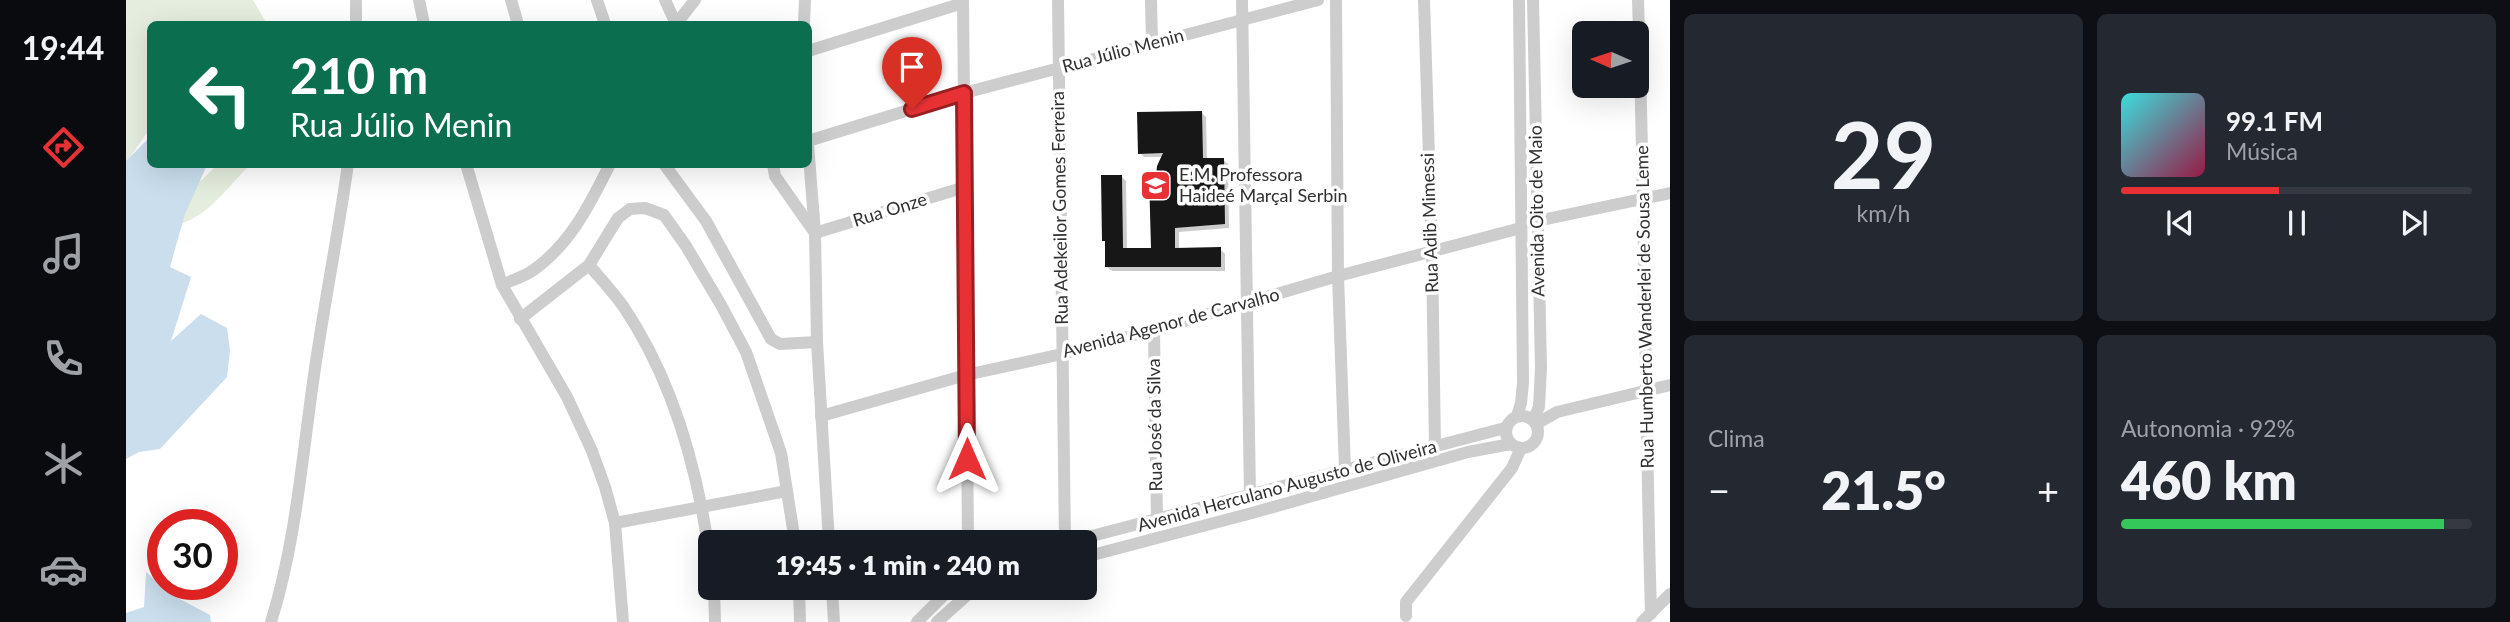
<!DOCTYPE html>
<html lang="pt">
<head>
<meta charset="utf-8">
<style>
	:root { --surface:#171b24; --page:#242831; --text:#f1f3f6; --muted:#9ea1a6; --line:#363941; --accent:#e83135 }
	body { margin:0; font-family:Lato,sans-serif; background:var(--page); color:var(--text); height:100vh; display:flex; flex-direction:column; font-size:26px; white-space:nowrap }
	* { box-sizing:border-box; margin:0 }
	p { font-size:23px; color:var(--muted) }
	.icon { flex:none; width:38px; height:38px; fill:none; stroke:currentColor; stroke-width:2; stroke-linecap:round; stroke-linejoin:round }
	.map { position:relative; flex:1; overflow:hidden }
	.side { display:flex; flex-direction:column; gap:14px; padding:14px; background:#0d0f14; width:840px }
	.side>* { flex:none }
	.hud { position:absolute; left:21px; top:21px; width:665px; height:147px; border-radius:10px; box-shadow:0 7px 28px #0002; background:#0b6e4f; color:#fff; overflow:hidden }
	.needle { width:46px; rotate:273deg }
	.tools { position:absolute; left:1446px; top:21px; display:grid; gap:14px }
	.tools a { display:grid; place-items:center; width:77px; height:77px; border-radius:10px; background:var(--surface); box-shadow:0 7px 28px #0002; font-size:35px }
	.speed { position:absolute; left:21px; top:509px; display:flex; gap:14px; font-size:35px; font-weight:700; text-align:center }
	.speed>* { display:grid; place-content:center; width:91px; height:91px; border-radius:50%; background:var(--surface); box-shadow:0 7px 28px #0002; line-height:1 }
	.speed .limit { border:10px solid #d22; background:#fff; color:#111 }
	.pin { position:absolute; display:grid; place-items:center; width:60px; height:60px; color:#fff; margin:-72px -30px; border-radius:50% 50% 50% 0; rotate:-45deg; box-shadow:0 0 7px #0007 }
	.pin .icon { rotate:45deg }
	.me { position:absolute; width:77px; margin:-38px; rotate:0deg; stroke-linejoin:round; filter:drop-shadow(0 0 5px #0008) }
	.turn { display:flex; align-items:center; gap:24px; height:147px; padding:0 28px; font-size:32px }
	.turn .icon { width:91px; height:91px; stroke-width:2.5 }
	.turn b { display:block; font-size:49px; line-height:60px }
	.big { font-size:52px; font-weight:800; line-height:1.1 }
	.side .tile { flex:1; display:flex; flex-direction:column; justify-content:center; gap:10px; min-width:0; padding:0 24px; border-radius:10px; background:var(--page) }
	.side .dial { align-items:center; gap:0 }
	.dial b { font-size:91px; line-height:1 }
	.song { display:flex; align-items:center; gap:21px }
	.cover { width:84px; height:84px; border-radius:10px; background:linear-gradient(135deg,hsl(180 70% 55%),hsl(340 70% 35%)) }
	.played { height:7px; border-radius:4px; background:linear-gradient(90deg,var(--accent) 45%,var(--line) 45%) }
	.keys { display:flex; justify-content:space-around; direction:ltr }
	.heat { display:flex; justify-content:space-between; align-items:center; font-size:38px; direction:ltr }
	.charge { height:10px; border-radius:5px; background:linear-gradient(90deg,#34c759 92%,var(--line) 0) }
	.side .tiles { flex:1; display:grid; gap:14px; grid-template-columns:repeat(2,1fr) }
	.trip { position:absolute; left:572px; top:530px; width:399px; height:70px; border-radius:10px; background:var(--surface); box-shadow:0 7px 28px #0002; font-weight:800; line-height:70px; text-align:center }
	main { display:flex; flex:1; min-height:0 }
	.menu { display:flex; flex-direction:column; width:126px; justify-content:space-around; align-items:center; background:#090b0e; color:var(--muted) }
	.menu .icon { width:49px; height:49px }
	.menu .selected { color:var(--accent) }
	.menu b { font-size:32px; color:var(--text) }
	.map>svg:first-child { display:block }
	.green { fill:#e5edde }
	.water { fill:#cadeed }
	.shadow { fill:#0003 }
	.building { fill:#171717 }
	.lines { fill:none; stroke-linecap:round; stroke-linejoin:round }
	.minor { stroke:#cdcdcd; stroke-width:12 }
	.route-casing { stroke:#972022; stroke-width:18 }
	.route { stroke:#e83135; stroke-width:12 }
	.labels { text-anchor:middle; stroke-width:7; stroke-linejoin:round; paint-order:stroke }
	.street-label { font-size:18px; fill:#303030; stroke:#fff }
	.poi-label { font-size:18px; fill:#303030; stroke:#fff; text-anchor:start }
</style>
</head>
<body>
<main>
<nav class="menu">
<b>19:44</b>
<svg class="icon selected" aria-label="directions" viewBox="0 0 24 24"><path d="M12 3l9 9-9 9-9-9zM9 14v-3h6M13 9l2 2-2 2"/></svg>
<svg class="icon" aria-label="music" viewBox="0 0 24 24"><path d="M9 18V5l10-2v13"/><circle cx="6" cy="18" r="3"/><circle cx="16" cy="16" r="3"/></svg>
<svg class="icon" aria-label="phone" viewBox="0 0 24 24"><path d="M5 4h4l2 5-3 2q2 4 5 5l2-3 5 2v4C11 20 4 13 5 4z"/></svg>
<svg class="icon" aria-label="climate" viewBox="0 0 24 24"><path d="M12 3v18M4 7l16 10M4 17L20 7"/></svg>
<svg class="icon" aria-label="car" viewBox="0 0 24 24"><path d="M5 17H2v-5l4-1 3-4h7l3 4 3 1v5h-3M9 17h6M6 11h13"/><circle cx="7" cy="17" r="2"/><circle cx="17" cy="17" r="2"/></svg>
</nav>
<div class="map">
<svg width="1544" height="622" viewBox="0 0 1544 622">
	<rect width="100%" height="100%" fill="#fff"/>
	<g class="green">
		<path d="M0 0H127L141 24H24V128C16 140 9 150 0 163Z"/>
		<path d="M91 165H124C102 186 84 215 54 224L60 190 77 179Z"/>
	</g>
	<g class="water">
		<polygon points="24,137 24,164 81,165 59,214 44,267 65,277 45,341 75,314 101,328 104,350 101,377 34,449 13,452 0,459 0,161"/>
		<polygon points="20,572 50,597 84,615 85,622 0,622 0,613 18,607"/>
	</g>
	<polygon class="shadow" points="1075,112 1080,117 1081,160 1097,160 1102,164 1103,228 1053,232 1053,249 1094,249 1099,254 1099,271 986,271 981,267 981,243 978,240 995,176 1000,181 1001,249 1027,249 1032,177 1037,157 1018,157 1014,153"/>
	<polygon class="building" points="1076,111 1077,158 1098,158 1099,224 1049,228 1049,248 1095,247 1095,267 979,267 979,241 976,241 975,175 996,175 997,248 1025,248 1023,176 1030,176 1031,166 1037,153 1012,154 1011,112"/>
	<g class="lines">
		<g class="minor">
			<polyline points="230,0 230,24"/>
			<polyline points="293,0 298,24"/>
			<polyline points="385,0 392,24"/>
			<polyline points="471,0 479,24"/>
			<polyline points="539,0 550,24"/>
			<polyline points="837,0 842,542"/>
			<polyline points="932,0 939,542"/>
			<polyline points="1025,0 1026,43"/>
			<polyline points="1116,0 1124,495"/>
			<polyline points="1210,0 1212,276 1219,470"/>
			<polyline points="1298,0 1306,251 1309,447"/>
			<path d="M1512 0C1519 204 1519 409 1525 614"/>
			<polyline points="550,24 569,0"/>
			<polyline points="678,24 679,0"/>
			<polyline points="682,51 837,3"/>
			<polyline points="682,141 838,93 1192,0"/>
			<polyline points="682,144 689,233 691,342 703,542"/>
			<polyline points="340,164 376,285 441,397 466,451 479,487 489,523 497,622"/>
			<polyline points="538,164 580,221 645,339 654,344 691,342"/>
			<polyline points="647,164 649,176 689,233 839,187"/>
			<polyline points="1411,221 1544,193"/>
			<path d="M463 265C474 278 487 292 497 306 548 381 572 470 584 559"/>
			<path d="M376 285C386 280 397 277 406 271 444 245 464 204 484 164"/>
			<polyline points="394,319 463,265 492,218 504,209 519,208 538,215 560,246 595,305 620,352 655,453 669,542"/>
			<polyline points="1028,330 1031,520"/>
			<circle cx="1396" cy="432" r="16"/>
			<polyline points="695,416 840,375 936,354 1028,330 1212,276 1395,228"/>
			<polyline points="1391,416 1395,403 1397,383 1393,0"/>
			<polyline points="1407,420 1413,407 1415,368 1407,0"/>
			<polyline points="1410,424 1431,412 1544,385"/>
			<polyline points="489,523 661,491"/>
			<polyline points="943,542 1379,428"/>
			<polyline points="959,557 1126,513 1342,452 1385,444"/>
			<polyline points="588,588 589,622"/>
			<polyline points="673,588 674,622"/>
			<polyline points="706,588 708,622"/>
			<polyline points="1280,616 1280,602 1386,468 1395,448"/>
			<path d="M145 622C170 542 176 458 188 375 198 305 212 235 222 164"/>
			<polyline points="791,622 825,588"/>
			<polyline points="811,622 849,588"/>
			<polyline points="1516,622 1544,594"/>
		</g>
	</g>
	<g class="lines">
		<defs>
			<polyline id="route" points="786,109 838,93 841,459"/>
		</defs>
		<use href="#route" class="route-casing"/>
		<use href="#route" class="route"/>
	</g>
	<defs>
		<symbol id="school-square" viewBox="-11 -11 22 22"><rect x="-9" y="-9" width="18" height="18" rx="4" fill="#e83135" stroke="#fff"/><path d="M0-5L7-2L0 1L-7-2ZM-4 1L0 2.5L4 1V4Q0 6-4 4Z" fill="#fff"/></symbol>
	</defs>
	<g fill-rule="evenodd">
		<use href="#school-square" x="1012" y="168" width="35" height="35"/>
	</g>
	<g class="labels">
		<g class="street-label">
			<text transform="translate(997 51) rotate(-15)" y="6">Rua Júlio Menin</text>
			<text transform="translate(934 208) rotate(-91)" y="6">Rua Adekeilor Gomes Ferreira</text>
			<text transform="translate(764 210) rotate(-17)" y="6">Rua Onze</text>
			<text transform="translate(1411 211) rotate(-91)" y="6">Avenida Oito de Maio</text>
			<text transform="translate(1304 223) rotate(-92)" y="6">Rua Adib Mimessi</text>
			<text transform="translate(1519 307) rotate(-91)" y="6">Rua Humberto Wanderlei de Sousa Leme</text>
			<text transform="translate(1045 323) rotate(-15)" y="6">Avenida Agenor de Carvalho</text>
			<text transform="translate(1029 425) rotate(-91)" y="6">Rua José da Silva</text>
			<text transform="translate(1161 486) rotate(-15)" y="6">Avenida Herculano Augusto de Oliveira</text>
		</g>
		<g class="poi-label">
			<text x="1053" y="181">E.M. Professora<tspan x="1053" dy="21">Haideé Marçal Serbin</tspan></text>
		</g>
	</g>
</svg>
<div class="tools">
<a><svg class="needle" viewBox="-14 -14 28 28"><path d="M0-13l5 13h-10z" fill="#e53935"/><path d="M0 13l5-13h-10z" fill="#9ea1a6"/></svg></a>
</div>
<div class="speed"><div class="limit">30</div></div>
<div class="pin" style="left:786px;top:109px;background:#d93025"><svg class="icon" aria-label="arrive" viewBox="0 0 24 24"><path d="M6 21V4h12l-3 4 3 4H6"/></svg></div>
<svg class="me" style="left:841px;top:459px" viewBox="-20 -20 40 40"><path d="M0-17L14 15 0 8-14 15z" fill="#e83135" stroke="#fff" stroke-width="4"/></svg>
<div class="trip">19:45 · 1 min · 240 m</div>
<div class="hud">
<div class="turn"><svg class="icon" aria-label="left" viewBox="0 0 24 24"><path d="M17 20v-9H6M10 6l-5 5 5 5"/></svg><div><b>210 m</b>Rua Júlio Menin</div></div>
</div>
</div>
<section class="side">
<div class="tiles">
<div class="tile dial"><b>29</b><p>km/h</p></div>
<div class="tile">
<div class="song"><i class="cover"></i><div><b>99.1 FM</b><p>Música</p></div></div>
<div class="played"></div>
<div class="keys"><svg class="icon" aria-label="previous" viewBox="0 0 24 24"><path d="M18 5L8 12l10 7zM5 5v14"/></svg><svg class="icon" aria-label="pause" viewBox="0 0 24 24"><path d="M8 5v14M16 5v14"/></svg><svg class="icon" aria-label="next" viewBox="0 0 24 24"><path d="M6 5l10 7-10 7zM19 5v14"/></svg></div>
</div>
<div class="tile"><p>Clima</p>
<div class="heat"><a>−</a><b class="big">21.5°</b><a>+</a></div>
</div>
<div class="tile"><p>Autonomia · 92%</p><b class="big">460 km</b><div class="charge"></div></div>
</div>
</section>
</main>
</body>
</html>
